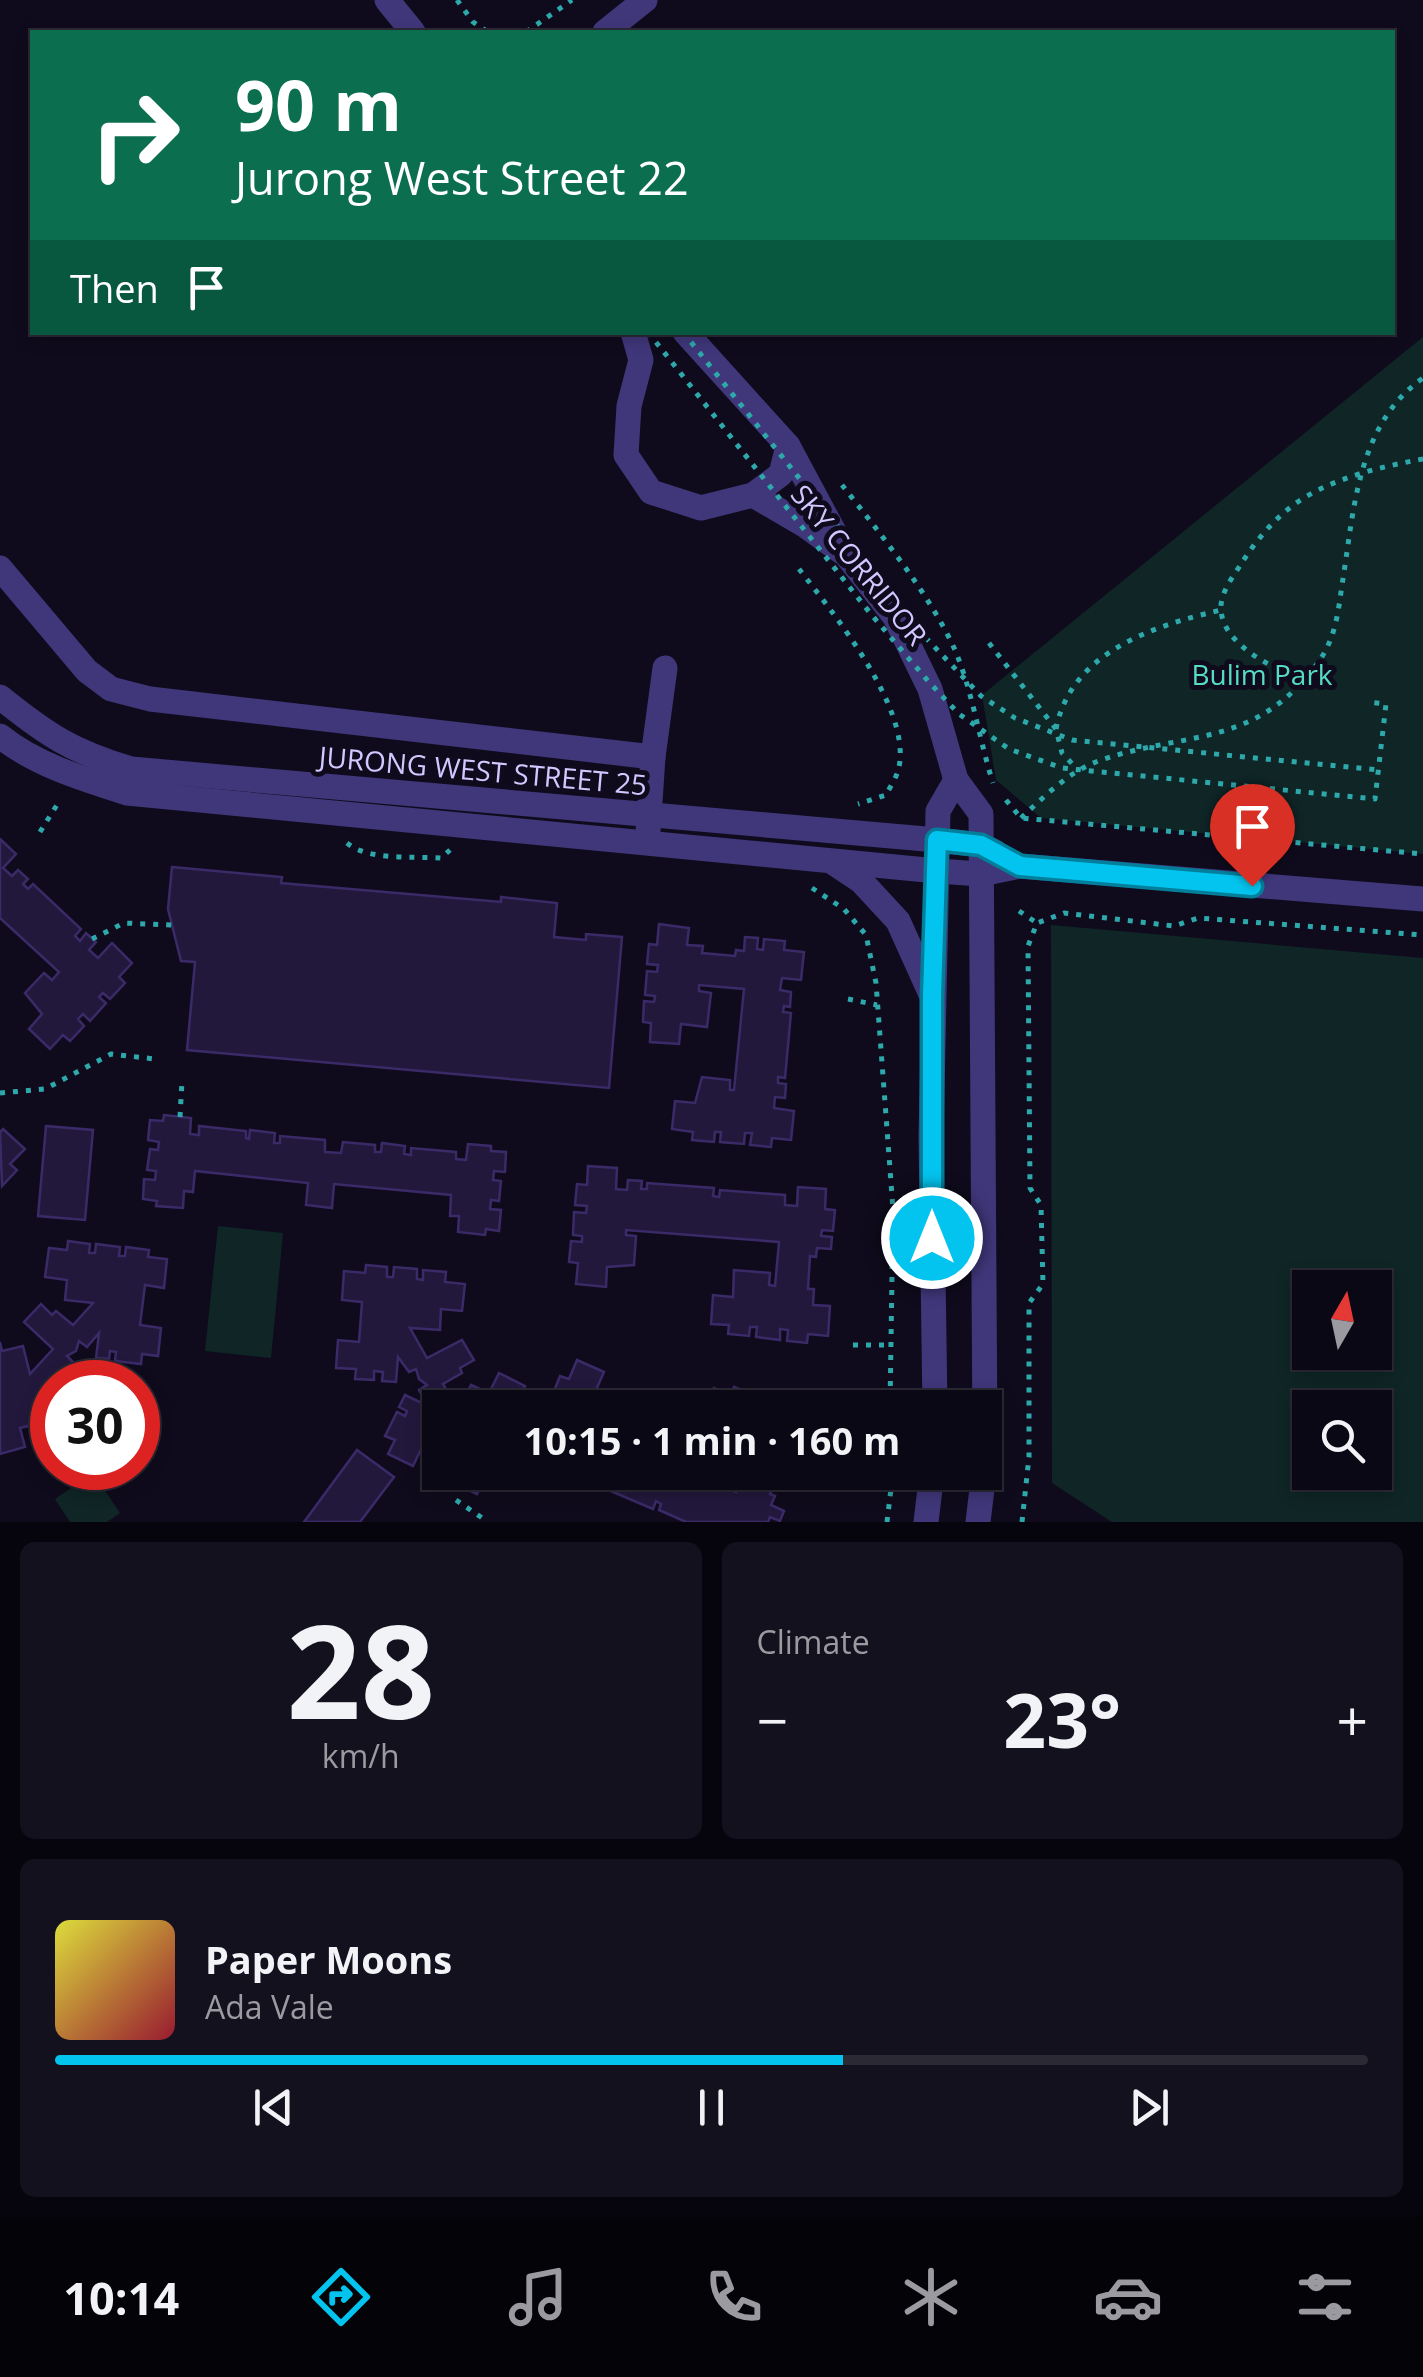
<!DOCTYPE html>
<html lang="en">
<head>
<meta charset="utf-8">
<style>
	:root { --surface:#0b0815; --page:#14111e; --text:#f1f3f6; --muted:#9a9aa0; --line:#2b2934; --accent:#03c4ee }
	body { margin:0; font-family:"Open Sans",sans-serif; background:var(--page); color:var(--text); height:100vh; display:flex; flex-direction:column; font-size:38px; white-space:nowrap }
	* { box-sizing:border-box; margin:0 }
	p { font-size:32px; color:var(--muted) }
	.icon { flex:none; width:55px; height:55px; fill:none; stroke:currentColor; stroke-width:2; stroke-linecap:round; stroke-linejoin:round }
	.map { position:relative; height:1522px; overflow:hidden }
	.panel { display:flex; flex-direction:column; gap:20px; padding:20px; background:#06040c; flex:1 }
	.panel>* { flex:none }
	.top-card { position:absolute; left:30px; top:30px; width:1365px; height:305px; border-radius:0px; box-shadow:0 5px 15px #0003,0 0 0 2px var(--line); background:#0b6e4f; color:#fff; overflow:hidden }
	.needle { width:65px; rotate:9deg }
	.controls { position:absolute; left:1292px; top:1270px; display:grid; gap:20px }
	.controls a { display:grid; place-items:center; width:100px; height:100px; border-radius:0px; background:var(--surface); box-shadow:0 5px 15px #0003,0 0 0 2px var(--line); font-size:50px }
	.speed { position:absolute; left:30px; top:1360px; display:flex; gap:20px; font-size:50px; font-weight:700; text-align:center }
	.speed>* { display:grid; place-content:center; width:130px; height:130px; border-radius:50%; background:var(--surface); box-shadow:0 5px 15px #0003,0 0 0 2px var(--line); line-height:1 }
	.speed .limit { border:15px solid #d22; background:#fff; color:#111 }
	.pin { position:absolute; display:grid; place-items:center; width:85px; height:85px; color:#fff; margin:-102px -42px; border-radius:50% 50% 50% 0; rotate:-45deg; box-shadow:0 0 10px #0007 }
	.pin .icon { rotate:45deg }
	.me { position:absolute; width:110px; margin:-55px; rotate:0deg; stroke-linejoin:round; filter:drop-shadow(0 0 8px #0008) }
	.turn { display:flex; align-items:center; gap:35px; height:210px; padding:0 40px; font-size:45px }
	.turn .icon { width:130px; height:130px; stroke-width:2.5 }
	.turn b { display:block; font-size:70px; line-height:85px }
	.then { display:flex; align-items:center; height:95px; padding:0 40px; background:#0003; gap:20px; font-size:38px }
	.big { font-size:75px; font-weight:700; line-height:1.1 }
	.panel .tile { flex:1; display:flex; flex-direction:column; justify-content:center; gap:15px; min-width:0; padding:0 35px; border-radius:15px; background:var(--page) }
	.panel .dial { align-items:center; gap:0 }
	.dial b { font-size:130px; line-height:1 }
	.song { display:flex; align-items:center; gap:30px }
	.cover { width:120px; height:120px; border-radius:15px; background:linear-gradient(135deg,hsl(60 70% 55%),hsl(350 70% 35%)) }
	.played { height:10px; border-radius:5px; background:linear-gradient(90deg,var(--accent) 60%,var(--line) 60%) }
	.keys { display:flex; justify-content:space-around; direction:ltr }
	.heat { display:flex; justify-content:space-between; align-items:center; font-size:55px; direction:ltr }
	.panel .tiles { flex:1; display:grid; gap:20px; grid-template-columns:1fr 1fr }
	.tile:last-child { grid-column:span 2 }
	.trip { position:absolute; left:422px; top:1390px; width:580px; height:100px; border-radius:0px; background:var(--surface); box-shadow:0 5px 15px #0003,0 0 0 2px var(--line); font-weight:700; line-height:100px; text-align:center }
	.menu { display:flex; height:160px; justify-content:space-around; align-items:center; background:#040308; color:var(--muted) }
	.menu .icon { width:70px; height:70px }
	.menu .active { color:var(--accent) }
	.menu b { font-size:45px; color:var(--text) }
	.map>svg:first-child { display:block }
	.green { fill:#0f2526; fill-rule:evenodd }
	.building { fill:#22183c; stroke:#3b2a68; stroke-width:2.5 }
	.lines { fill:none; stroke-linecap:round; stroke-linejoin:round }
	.path { stroke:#2ea9ab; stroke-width:5; stroke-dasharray:5 8; stroke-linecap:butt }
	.minor { stroke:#3f377a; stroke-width:25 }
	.path-bridge { stroke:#2ea9ab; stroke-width:5; stroke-dasharray:5 8; stroke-linecap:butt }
	.route-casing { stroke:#027f9b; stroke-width:25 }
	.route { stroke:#03c4ee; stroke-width:18 }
	.labels { text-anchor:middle; stroke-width:10; stroke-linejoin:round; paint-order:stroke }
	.street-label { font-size:28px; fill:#d2c7fe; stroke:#0f0b1c }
	.park-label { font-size:28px; fill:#55dcc5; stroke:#0f0b1c }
</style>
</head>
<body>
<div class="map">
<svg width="1423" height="1522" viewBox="0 0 1423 1522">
	<rect width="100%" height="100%" fill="#0f0b1c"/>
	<g class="green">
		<polygon points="1423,337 1423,854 1041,818 996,780 982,695"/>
		<path d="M1051 925 1423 958V1522H1112L1052 1483ZM1310 1288H1375V1352H1310ZM1310 1408H1375V1472H1310Z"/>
		<polygon points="218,1226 283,1233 271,1358 205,1351"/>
		<polygon points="93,1473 120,1513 107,1522 70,1522 55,1499"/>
	</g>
	<g class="building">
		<polygon points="0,839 16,854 3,868 12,876 18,870 28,879 23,884 28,889 33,884 81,929 75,936 80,941 86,933 96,942 89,950 98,958 112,943 132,963 119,977 125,983 110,999 103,993 99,997 106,1003 90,1021 83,1014 78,1019 84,1026 70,1041 63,1035 50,1049 29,1029 42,1014 25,993 44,973 52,980 59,972 0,918"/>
		<polygon points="172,867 282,877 281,883 501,902 501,897 557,903 554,937 586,940 586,934 622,937 609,1088 187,1050 195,962 181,961 168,909"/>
		<polygon points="659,924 689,928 687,945 703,946 702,953 735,956 736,950 744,951 745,937 758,938 757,949 763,950 764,939 785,941 784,950 804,952 801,980 782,978 780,990 791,992 790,1007 784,1006 783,1012 791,1013 785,1078 778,1077 778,1083 786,1084 785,1098 775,1097 774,1108 794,1111 791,1140 772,1138 771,1147 750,1145 752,1133 745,1133 744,1144 720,1142 721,1132 715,1132 714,1142 692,1140 693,1132 672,1129 675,1101 695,1103 702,1077 730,1080 730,1090 734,1090 744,989 699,985 699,991 711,993 707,1027 681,1024 679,1044 650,1042 651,1023 643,1022 644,1001 654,1002 655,996 645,995 647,971 657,972 658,965 647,964 649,944 657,945"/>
		<polygon points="164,1115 191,1118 190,1134 199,1135 199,1126 246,1131 246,1138 249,1139 250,1130 275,1133 274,1143 280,1143 280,1136 325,1140 325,1152 341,1153 343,1142 375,1145 375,1152 381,1152 382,1143 405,1146 404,1154 411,1155 411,1148 456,1152 456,1159 466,1160 468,1144 491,1146 491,1151 506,1152 505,1172 494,1171 493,1180 501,1181 499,1201 491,1200 490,1209 501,1210 499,1231 486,1229 485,1235 458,1232 459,1216 450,1216 451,1195 334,1184 332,1208 306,1205 308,1183 195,1171 193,1192 184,1191 183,1208 156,1206 157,1201 143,1199 144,1179 155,1180 156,1171 147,1170 150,1149 158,1150 159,1142 148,1140 150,1120 163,1121"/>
		<polygon points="46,1126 93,1130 85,1220 38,1216"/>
		<polygon points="3,1129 25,1149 10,1164 17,1170 2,1186 0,1132"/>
		<polygon points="588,1166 617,1168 616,1189 627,1190 628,1180 642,1181 641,1189 647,1189 647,1183 714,1188 713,1196 719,1197 720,1190 785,1195 785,1205 797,1206 798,1187 826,1189 825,1209 835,1210 833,1231 822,1230 821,1236 832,1237 831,1249 817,1248 816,1257 810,1256 808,1289 814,1289 813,1305 830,1306 828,1336 808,1334 807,1343 787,1341 788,1330 780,1329 780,1340 756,1337 757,1327 750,1327 749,1336 728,1334 729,1325 711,1324 713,1295 733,1297 734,1270 770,1273 769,1285 775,1286 779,1242 626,1230 626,1235 636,1236 634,1265 607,1267 606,1287 576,1284 578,1263 569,1262 571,1241 582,1242 582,1236 573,1235 574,1212 586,1213 587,1206 575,1205 577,1184 587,1185"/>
		<polygon points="68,1241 90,1244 89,1253 95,1253 96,1244 120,1247 119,1256 125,1256 126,1247 149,1250 148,1257 167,1259 164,1288 145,1285 140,1325 161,1328 158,1356 142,1354 141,1364 115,1361 116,1352 110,1351 109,1359 96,1358 99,1333 87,1347 79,1341 76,1351 67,1356 73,1362 62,1377 87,1371 89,1382 52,1382 52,1420 20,1428 25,1447 0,1454 0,1342 2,1351 23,1346 30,1374 53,1349 24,1322 41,1304 52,1315 56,1311 73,1325 93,1303 65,1300 67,1280 45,1277 49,1248 67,1250"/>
		<polygon points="366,1265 387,1267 387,1277 393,1277 394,1267 417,1269 417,1279 423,1280 423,1270 446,1272 445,1282 465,1284 462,1311 441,1309 440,1330 410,1328 427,1358 462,1340 474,1360 460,1368 462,1373 443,1384 457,1408 440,1408 440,1456 422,1447 413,1466 388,1454 395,1440 385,1436 397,1412 405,1416 407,1411 399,1407 405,1395 428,1406 419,1390 427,1385 419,1379 416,1369 409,1372 398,1357 396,1382 382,1381 383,1372 374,1371 374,1380 355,1379 356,1369 336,1368 338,1340 359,1342 362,1302 342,1300 344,1271 365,1273"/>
		<polygon points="577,1360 604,1372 596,1390 618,1403 616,1408 548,1408 550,1402 560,1406 562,1400 552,1396 560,1376 569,1379"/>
		<polygon points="499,1373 525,1386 517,1403 525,1408 460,1408 471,1385 489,1393"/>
		<polygon points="734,1387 754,1395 750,1404 756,1407 761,1397 782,1407 782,1408 705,1408 714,1388 731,1395"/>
		<polygon points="357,1450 394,1477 360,1522 304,1522"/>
		<polygon points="456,1472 495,1472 492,1480 485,1477 477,1494 451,1482"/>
		<polygon points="574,1472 690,1472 736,1492 744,1472 779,1472 770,1494 775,1496 771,1505 784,1511 780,1521 770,1517 768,1522 686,1522 659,1510 661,1504 656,1501 653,1509 592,1483 595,1477 589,1474 586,1481 573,1476"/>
	</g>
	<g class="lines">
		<g class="path">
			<polyline points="457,0 473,22 488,32"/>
			<polyline points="526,32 572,0"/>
			<path d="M842 485C879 532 931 596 955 650 973 693 979 739 993 783"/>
			<path d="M799 569C834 614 911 708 899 767 897 777 890 787 886 795L858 804"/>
			<polyline points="989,643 1056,729 1062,753 1079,771"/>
			<path d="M1303 680C1275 669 1222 645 1221 609 1220 592 1235 574 1243 561 1260 535 1280 512 1307 496 1342 476 1384 466 1423 459"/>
			<path d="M1056 729C1071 652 1153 626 1221 610"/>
			<polyline points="1006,800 1021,818 1423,854"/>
			<path d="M1021 818C1045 796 1069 771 1101 760 1186 731 1255 748 1317 664 1335 640 1338 614 1342 585 1354 513 1356 425 1423 378"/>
			<polyline points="40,832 60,800"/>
			<path d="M347 843C368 861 414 856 441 858L450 850"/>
			<polyline points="812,888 844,909 866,935 876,983 893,1209 890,1408"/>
			<polyline points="1019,911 1037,923"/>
			<polyline points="92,939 124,923 172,925"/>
			<polyline points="848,999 877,1005"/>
			<polyline points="0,1093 45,1089 111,1054 155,1059"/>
			<polyline points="180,1117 182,1081"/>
			<polyline points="853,1345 892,1345"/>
			<polyline points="456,1500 488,1522"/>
			<polyline points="887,1522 893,1472"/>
			<polyline points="1022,1522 1029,1457 1029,1303 1043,1284 1041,1205 1030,1188 1028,946 1037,923 1064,913 1174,926 1198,918 1423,935"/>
		</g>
		<g class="minor">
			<polyline points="387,0 413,32"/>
			<polyline points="605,32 645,0"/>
			<polyline points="633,332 641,360 629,406 626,455 651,492 701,508 753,495 781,474 788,446"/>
			<polyline points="685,332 788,446 847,556 895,617 930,689 956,780 981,814 985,1441"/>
			<polyline points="753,495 806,526 842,552"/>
			<polyline points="0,568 87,671 111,689 150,699 653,757"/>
			<path d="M0 697C47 735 73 752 131 769L937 840 981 845 995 852"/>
			<path d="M0 736C36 765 83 779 127 793L937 871 981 874 1020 866 1423 899"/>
			<polyline points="648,832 653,757 665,668"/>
			<polyline points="834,863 861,881 898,921 930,992"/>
			<polyline points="935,1408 931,1137 938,811 956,780"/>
			<polyline points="926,1522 932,1472"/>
			<polyline points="978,1522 984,1472"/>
		</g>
		<g class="path-bridge">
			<polyline points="648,332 870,613 928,681 959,714 1009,749 1062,768 1375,799 1386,704 1368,702"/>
			<polyline points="683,332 927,639 981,696 1015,718 1072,740 1379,770"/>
		</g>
	</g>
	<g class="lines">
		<defs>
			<polyline id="route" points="932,1238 932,996 937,840 981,845 1020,866 1252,886"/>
		</defs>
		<use href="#route" class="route-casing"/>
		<use href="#route" class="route"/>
	</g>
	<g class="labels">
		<g class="street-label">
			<text transform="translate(859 565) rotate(51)" y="10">SKY CORRIDOR</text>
			<text transform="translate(483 771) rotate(5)" y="10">JURONG WEST STREET 25</text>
		</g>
		<g class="park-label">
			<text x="1262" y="685">Bulim Park</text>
		</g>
	</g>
</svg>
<div class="controls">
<a><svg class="needle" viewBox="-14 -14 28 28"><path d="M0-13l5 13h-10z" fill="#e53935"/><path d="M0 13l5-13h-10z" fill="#9a9aa0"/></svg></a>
<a><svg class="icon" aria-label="search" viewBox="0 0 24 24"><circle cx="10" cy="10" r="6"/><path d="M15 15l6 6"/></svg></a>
</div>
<div class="speed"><div class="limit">30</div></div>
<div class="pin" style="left:1252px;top:886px;background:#d93025"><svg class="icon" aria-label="arrive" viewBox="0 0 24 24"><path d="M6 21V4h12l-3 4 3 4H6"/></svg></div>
<svg class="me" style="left:932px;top:1238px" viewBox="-20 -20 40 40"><circle r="17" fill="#03c4ee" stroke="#fff" stroke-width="3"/><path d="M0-11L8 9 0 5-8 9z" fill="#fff"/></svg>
<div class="trip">10:15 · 1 min · 160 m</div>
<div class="top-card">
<div class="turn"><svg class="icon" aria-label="right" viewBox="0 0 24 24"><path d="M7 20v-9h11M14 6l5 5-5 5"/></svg><div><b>90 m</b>Jurong West Street 22</div></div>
<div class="then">Then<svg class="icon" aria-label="arrive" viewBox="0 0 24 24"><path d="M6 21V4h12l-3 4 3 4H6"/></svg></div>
</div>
</div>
<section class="panel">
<div class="tiles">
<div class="tile dial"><b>28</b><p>km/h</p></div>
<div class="tile"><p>Climate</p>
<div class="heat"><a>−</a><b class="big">23°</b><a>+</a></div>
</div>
<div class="tile">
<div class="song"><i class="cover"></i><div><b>Paper Moons</b><p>Ada Vale</p></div></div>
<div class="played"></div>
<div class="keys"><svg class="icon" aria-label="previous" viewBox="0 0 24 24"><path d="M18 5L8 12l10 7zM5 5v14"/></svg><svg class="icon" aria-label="pause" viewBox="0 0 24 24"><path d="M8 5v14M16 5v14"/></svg><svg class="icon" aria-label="next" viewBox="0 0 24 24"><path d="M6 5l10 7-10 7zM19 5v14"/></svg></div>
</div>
</div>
</section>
<nav class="menu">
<b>10:14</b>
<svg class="icon active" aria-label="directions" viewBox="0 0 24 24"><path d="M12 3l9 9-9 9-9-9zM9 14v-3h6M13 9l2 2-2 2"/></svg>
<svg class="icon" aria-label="music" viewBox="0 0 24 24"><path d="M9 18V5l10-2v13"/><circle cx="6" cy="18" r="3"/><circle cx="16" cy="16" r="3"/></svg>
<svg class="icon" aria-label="phone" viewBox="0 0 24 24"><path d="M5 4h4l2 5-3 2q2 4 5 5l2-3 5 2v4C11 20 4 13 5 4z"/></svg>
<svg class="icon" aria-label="climate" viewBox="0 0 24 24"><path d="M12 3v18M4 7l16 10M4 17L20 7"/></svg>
<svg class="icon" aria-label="car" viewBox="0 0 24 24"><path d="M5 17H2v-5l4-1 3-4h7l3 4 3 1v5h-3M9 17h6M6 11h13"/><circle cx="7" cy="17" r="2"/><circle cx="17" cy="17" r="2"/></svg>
<svg class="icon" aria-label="filters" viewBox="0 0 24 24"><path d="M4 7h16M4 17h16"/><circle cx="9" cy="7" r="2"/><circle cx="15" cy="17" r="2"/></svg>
</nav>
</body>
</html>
